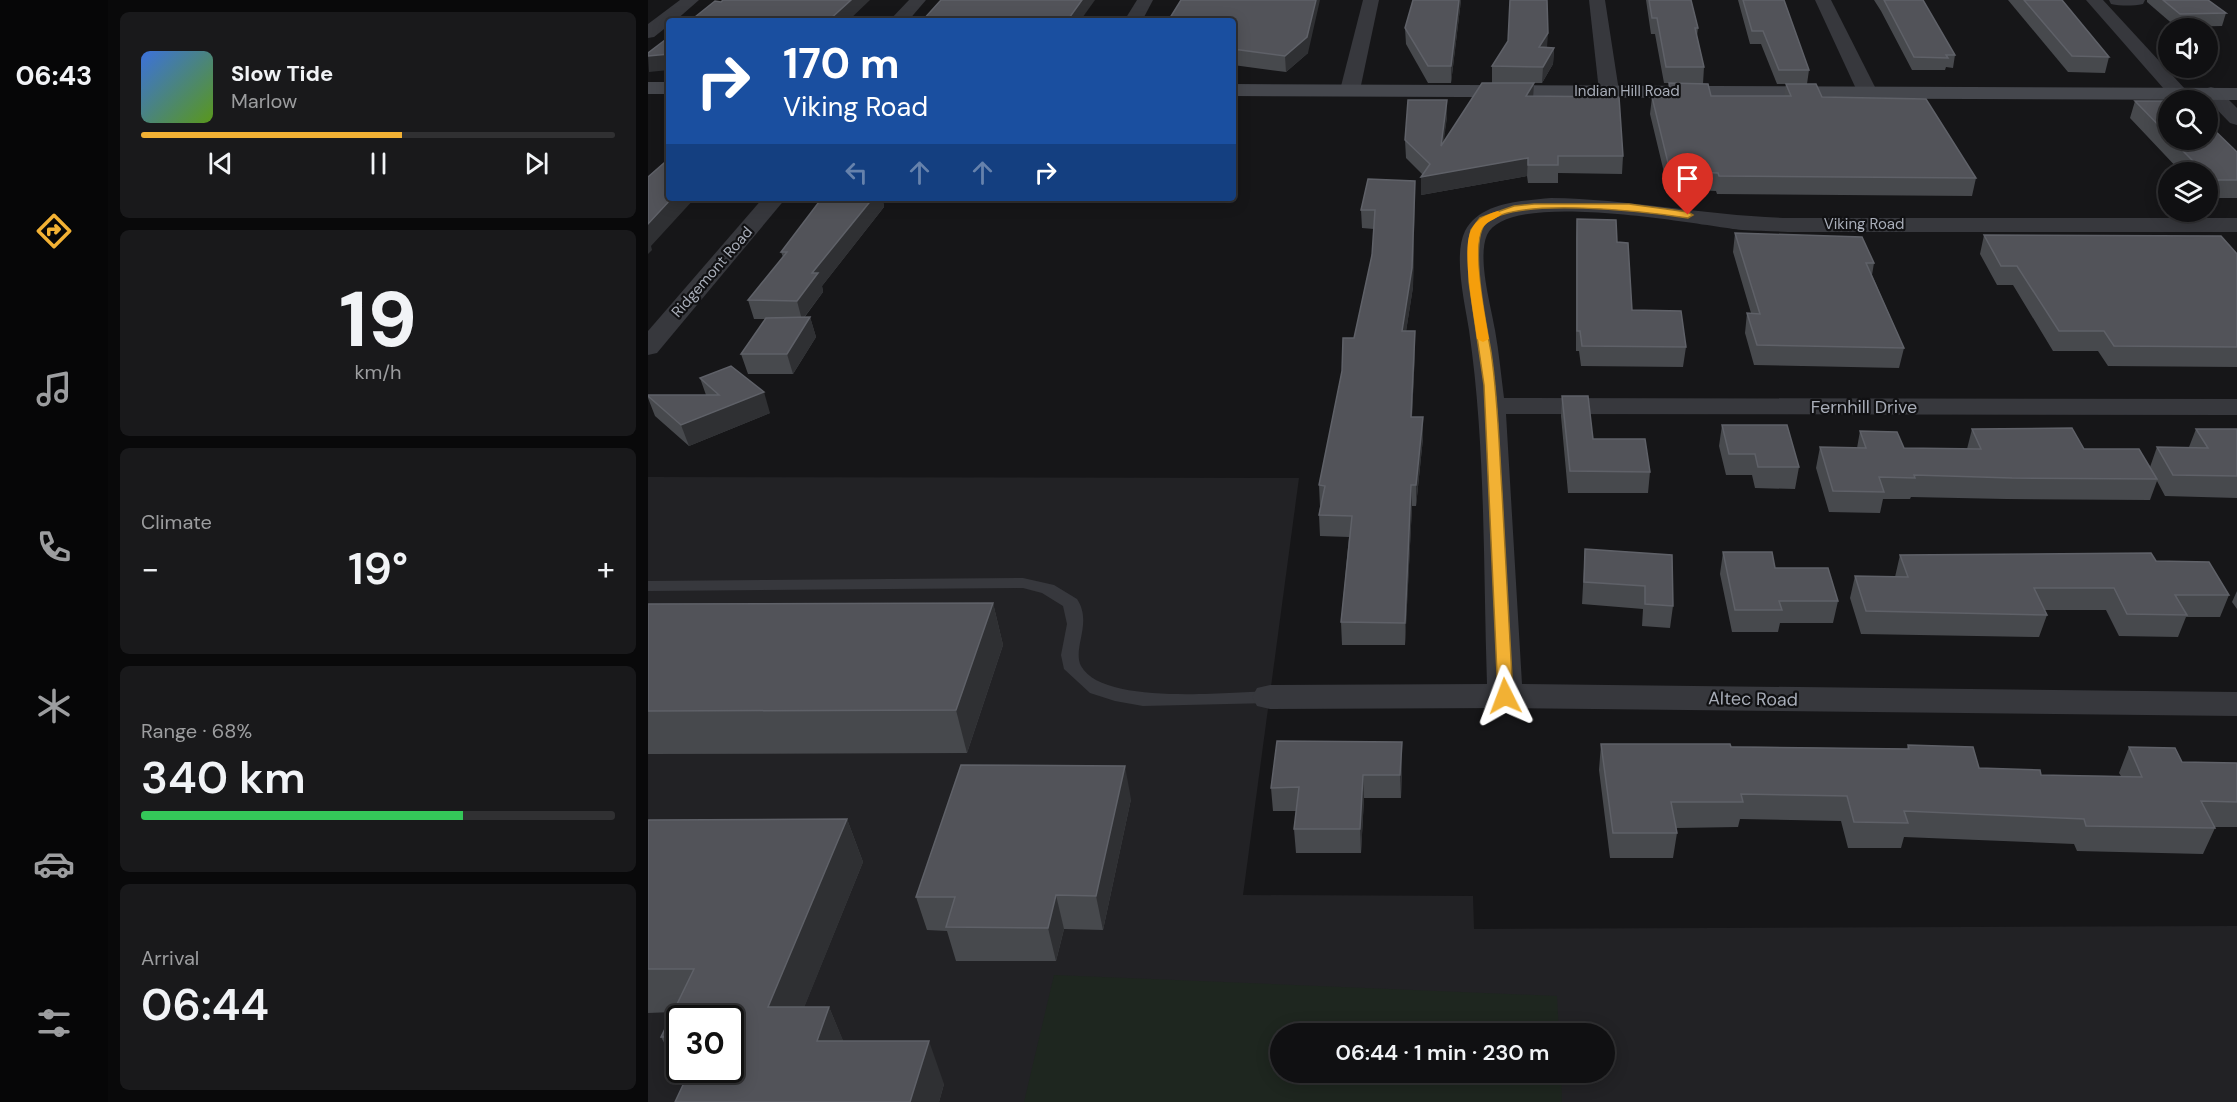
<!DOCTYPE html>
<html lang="en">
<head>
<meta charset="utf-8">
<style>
	:root { --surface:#101012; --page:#19191b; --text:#f1f3f6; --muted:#9c9d9f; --line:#303032; --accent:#f2b134 }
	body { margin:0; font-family:"DM Sans",sans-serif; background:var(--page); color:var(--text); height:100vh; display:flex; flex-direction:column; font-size:22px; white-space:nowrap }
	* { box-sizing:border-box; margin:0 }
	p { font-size:20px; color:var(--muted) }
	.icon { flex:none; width:33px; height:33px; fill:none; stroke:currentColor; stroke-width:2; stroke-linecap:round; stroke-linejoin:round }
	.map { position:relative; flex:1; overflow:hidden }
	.panel { display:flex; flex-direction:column; gap:12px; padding:12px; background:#09090a; width:540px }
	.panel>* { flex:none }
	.guide { position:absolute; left:18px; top:18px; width:570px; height:183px; border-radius:6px; box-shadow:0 3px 15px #0003,0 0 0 2px var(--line); background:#1a4fa0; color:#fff; overflow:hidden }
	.tools { position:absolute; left:1510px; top:18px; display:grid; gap:12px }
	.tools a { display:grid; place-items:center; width:60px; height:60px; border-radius:50%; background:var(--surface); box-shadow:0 3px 15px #0003,0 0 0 2px var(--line); font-size:30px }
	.speed { position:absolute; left:18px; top:1005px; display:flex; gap:12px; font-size:30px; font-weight:700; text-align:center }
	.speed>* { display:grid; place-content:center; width:78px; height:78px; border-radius:50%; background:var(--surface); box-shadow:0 3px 15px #0003,0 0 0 2px var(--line); line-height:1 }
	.speed .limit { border:3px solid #111; border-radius:9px; background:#fff; color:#111 }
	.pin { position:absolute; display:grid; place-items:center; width:51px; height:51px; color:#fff; margin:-62px -26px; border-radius:50% 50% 50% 0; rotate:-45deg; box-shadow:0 0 6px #0007 }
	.pin .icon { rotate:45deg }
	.me { position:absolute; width:66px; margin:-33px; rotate:357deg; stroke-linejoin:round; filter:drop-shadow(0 0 4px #0008) }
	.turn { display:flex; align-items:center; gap:21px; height:126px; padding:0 18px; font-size:27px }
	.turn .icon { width:78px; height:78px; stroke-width:2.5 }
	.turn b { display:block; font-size:42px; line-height:51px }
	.lanes { display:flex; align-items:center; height:57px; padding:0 18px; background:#0003; justify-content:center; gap:30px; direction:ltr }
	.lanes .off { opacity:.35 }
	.big { font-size:45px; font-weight:600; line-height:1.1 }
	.panel .widget { flex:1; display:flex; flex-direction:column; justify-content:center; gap:9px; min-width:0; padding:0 21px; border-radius:9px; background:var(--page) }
	.panel .dial { align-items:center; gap:0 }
	.dial b { font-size:78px; line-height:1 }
	.song { display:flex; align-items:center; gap:18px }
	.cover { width:72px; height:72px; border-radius:9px; background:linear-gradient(135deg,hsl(220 70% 55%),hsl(90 70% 35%)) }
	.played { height:6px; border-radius:3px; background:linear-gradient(90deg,var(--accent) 55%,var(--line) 55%) }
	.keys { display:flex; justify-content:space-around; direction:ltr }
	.heat { display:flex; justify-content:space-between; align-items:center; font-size:33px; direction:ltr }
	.charge { height:9px; border-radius:4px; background:linear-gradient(90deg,#34c759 68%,var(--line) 0) }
	.trip { position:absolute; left:622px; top:1023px; width:345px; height:60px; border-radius:30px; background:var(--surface); box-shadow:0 3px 15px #0003,0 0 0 2px var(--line); font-weight:600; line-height:60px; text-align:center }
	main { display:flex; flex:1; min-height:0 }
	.dock { display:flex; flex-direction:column; width:108px; justify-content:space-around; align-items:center; background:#060607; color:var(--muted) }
	.dock .icon { width:42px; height:42px }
	.dock .current { color:var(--accent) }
	.dock b { font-size:27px; color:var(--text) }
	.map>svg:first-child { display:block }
	.built { fill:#222225; fill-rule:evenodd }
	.green { fill:#1e261f }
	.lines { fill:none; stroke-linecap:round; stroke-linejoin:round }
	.lane { fill:#37383d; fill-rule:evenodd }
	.street { fill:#37383d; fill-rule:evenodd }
	.secondary { fill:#45474d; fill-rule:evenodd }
	.wall { fill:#47494d; fill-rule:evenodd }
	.shaded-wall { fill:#2f3033 }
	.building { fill:#525359; stroke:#5f6168; stroke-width:1.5 }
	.route { fill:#f2b134; stroke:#9d7322; stroke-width:1.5 }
	.slow { fill:#f59e0b }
	.labels { text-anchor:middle; stroke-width:4.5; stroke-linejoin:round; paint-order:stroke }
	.far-street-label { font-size:15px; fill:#a8adb8; stroke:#111113 }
	.street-label { font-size:18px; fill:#a8adb8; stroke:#111113 }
</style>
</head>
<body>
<main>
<nav class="dock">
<b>06:43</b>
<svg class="icon current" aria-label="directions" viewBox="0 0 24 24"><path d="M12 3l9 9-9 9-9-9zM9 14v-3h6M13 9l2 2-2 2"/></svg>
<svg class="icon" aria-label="music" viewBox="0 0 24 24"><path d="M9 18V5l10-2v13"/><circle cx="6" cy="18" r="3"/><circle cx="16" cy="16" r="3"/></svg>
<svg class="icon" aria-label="phone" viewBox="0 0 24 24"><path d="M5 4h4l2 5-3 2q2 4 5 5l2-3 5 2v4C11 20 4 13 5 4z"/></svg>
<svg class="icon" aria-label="climate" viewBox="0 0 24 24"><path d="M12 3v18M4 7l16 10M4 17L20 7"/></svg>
<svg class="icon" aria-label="car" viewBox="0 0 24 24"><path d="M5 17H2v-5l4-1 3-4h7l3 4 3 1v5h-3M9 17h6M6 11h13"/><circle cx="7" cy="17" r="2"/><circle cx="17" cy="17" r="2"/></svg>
<svg class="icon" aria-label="filters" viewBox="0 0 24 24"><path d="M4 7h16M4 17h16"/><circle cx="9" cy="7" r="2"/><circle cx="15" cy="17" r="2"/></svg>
</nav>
<section class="panel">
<div class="widget">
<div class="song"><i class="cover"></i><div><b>Slow Tide</b><p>Marlow</p></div></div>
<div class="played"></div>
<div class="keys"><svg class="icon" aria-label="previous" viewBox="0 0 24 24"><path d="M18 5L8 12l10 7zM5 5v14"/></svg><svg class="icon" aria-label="pause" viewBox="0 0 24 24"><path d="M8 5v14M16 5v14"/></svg><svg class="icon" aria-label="next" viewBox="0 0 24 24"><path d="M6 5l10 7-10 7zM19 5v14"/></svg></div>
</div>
<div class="widget dial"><b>19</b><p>km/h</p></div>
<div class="widget"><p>Climate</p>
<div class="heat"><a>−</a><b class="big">19°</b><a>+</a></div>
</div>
<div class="widget"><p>Range · 68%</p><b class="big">340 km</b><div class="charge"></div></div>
<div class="widget"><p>Arrival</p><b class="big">06:44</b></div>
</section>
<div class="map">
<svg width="1589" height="1102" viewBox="0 0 1589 1102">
	<rect width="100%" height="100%" fill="#161618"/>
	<path class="built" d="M0 477 651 478 595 895 825 896 826 929 1589 926V1102H0ZM32 1018H82V1070H32ZM633 1034H957V1072H633Z"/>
	<polygon class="green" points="406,975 909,996 911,1033 633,1034 633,1072 913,1073 914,1102 376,1102"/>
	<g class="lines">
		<path class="lane" d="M375 578 406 585 429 599C445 623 424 648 433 666 455 706 581 692 622 691L629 692 631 697 629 702 622 703 495 706 467 701 442 693 416 669 413 655 419 624 415 606 394 593 375 588 0 591V581Z"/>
		<g class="street">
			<polygon points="32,0 51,0 27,21 21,21 21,25 6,37 0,38 0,24"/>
			<polygon points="261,0 278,0 260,21 241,21"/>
			<polygon points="489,0 505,0 494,21 476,21"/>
			<polygon points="715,0 731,0 712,90 709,94 695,94 692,90"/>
			<polygon points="941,0 957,0 971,91 968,95 954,95 951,91"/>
			<polygon points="1167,0 1183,0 1229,91 1226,95 1212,95 1209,91"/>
			<polygon points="1438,0 1455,0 1537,89 1540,93 1537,97 1523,97"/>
			<path d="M1461 0H1497L1495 4C1485 6 1473 6 1463 4Z"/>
			<polygon points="1563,87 1570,89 1589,108 1589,125 1582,123 1553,93 1556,89"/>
			<polygon points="115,198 138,198 9,353 0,355 0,331"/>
			<path d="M903 198C982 199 1060 216 1140 218H1589V232H1140C1125 231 1110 231 1094 230 1050 225 860 188 839 235 829 258 843 306 847 330 851 352 853 375 856 398L1589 399V415L858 414 874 684 1589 692V716L857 708 622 709 609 706 604 697 609 688 622 685 839 684C835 566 838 447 821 330 817 304 805 255 817 231 832 202 874 201 903 198Z"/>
		</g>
		<g class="secondary">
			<rect x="0" y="82" width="21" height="12"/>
			<polygon points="585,84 1589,88 1589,100 585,96"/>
		</g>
	</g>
	<g class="wall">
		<polygon points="765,0 813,0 803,83 780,83 758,44 757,28"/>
		<polygon points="998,0 1043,0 1050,28 1049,36 1056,67 1055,84 1063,96 1136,96 1138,84 1129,84 1113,44 1102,44 1090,0 1136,0 1161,70 1159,84 1174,97 1328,178 1324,196 1069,194 1068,191 1020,189 1002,114 1004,97 1019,97 1021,83 1016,83 1007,34 1003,34"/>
		<polygon points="1226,0 1275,0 1307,55 1305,68 1298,67 1297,70 1264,70 1233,11"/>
		<polygon points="1360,0 1414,0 1461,57 1457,73 1420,72"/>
		<polygon points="1499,0 1560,0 1578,13 1574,26 1528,27 1499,2"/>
		<polygon points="585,21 660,53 638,72 585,65"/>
		<polygon points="899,48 906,48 905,64 894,83 886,83 885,96 975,156 974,174 910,173 910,183 880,183 879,176 773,195 773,177 775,175 758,158 757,140 799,100 799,117 795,142 844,83 844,66"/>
		<polygon points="1487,101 1521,101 1521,140 1560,140 1589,152 1589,198 1560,198 1560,172 1533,172 1482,118"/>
		<polygon points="767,181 765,287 758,331 767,331 767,351 764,417 775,417 775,438 768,506 764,506 757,645 694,645 693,622 701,537 672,536 671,515 672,507 671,485 706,338 724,255 726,229 714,228 713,210"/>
		<polygon points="235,201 236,207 174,286 175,292 156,318 162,317 168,337 145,374 100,374 93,354 117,319 106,319 100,300 135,257 133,252"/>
		<polygon points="929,219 969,242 984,310 1038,347 1035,367 933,366 931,351 928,351 928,238"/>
		<polygon points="1087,233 1226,263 1224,275 1256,348 1251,368 1106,365 1097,333 1099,313 1103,313 1085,252"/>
		<polygon points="1336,235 1589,254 1589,367 1460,366 1450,351 1405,351 1365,285 1349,285 1332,254"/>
		<polygon points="52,378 122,413 41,446 7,416 0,398 0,395 58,395"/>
		<polygon points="914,396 945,439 1002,472 1000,493 920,493 913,416"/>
		<polygon points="1074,425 1151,467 1147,489 1107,488 1104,475 1078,475 1071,446"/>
		<polygon points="1324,429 1436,449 1502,467 1509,447 1541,447 1548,429 1589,429 1589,498 1517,496 1509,481 1502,500 1358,499 1263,497 1262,499 1235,499 1232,513 1181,512 1168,468 1172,447 1209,448 1212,431 1256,448 1319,449"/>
		<polygon points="937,549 1024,555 1025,606 1022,628 994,626 995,609 934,604"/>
		<polygon points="1075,552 1127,568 1190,601 1185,623 1132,623 1130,632 1084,632 1072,574"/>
		<polygon points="1252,555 1508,561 1581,595 1572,617 1538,617 1530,637 1471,636 1458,610 1396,610 1399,615 1391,637 1213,634 1202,598 1207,576 1247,577"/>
		<polygon points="1589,591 1589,609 1584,602"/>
		<polygon points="345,603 355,645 319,753 0,754 0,604"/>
		<polygon points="754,742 754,765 753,798 716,798 713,853 648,853 646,829 648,811 625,811 623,788"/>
		<polygon points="953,744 1259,749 1260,745 1331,768 1393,775 1473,776 1471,773 1481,747 1534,762 1589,763 1589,827 1566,827 1567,828 1555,854 1429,851 1426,844 1256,837 1253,848 1200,848 1193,821 1092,819 1090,827 1028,828 1029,833 1025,858 962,858 951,770"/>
		<polygon points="483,799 455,930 416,929 408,961 308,961 299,931 279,930 268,897"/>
		<path d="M199 819 215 862 156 1007H181L195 1041 296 1084 291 1102H27L37 1080H36L13 1037 25 1012 0 1013V820ZM32 1018H82V1070H32Z"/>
	</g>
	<g class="shaded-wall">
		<polygon points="203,0 222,0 200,21 180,21"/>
		<polygon points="434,0 447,0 432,21 419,21"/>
		<polygon points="668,0 672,0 660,53 638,72 637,56"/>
		<polygon points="811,0 813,0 803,83 803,66"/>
		<polygon points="900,33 899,48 891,47"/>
		<polygon points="906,48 905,64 894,83 895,67"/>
		<polygon points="21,54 21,70 1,72 0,56"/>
		<polygon points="886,83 885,99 878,96"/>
		<polygon points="799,100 799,117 793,164 793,146"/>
		<polygon points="880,158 879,176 773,195 773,177"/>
		<polygon points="767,181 765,287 755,351 754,331"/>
		<polygon points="24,198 47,198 3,246 4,250 0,254 0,224"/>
		<polygon points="225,198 237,198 235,201 236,207 174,286 175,292 154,320 149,301 164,273"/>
		<polygon points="162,317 168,337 145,374 139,354"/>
		<polygon points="767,331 767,351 763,438 763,417"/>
		<polygon points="116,392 122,413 41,446 33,425"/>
		<polygon points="775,417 775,438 768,506 768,485"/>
		<polygon points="763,485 764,506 757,645 757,623"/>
		<polygon points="345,603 355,645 319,753 308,710"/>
		<polygon points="754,742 754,765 753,798 752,775"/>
		<polygon points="477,766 483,799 455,930 448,896"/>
		<polygon points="715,775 716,798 713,853 712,829"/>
		<polygon points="199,819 215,862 139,1050 120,1007"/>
		<polygon points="408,895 416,929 408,961 400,928"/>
		<polygon points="181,1007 199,1050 169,1041"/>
		<polygon points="281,1041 296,1084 291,1102 262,1102"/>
	</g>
	<g class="building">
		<polygon points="75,0 203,0 180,21 42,21 67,1 73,2"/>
		<polygon points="293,0 434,0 419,21 274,21"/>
		<polygon points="533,0 668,0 659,37 637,56 585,49 585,21 520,21"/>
		<polygon points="765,0 811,0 803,66 780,66 757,28"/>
		<polygon points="862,0 899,0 900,33 891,47 906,48 895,67 844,66 860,41"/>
		<polygon points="1001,0 1043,0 1050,28 1047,28 1056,67 1018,67 1009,18 1004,18"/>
		<polygon points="1095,0 1136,0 1161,70 1131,70 1115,31 1104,31"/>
		<polygon points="1236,0 1275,0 1307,55 1298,55 1300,58 1266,57"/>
		<polygon points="1376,0 1414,0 1461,57 1424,56"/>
		<polygon points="1515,0 1560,0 1578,13 1532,14"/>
		<polygon points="21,37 21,54 0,56 0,53"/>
		<polygon points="834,83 886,83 878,96 971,97 975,156 910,156 910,165 880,165 880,158 773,177 782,164 757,140 760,100 799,100 793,146"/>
		<polygon points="1021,83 1060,84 1063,96 1143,96 1138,84 1168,84 1174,97 1278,99 1328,178 1071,176 1070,173 1022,171 1004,97 1023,97"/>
		<polygon points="1487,101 1521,101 1521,136"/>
		<polygon points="1560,124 1589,152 1589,180 1563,180 1560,177 1560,172 1556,172 1524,140 1560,140"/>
		<polygon points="16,163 21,163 21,198 24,198 0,224 0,177"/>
		<polygon points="720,179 767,181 764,268 754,331 767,331 763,417 775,417 768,485 763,485 757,623 693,622 704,516 671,515 677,486 671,485 694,371 695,338 706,338 724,255 727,210 713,210"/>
		<polygon points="174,198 225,198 164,273 170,273 149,301 100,300 139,252 133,252"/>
		<polygon points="929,219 968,220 969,242 980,243 984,310 1033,311 1038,347 934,346 932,331 929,331"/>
		<polygon points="1087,233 1214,237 1226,263 1218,263 1256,348 1109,345 1099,313 1112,314"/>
		<polygon points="1336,235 1573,236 1589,254 1589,347 1466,346 1456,331 1411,331 1369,266 1353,266"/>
		<polygon points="162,317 139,354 93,354 118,318"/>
		<polygon points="83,366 116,392 33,425 0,396 0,395 71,395 52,378"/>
		<polygon points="914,396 940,396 945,439 997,439 1002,472 922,471"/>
		<polygon points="1074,425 1139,425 1151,467 1110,467 1107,454 1081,454"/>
		<polygon points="1424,428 1436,449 1491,449 1509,479 1364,478 1266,475 1267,478 1231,477 1236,492 1185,491 1172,447 1218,448 1212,431 1249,432 1256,448 1333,449 1324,429"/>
		<polygon points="1548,429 1589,429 1589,476 1525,475 1509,447 1560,448"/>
		<polygon points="937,549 1024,555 1025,606 997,604 997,586 936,582"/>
		<polygon points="1075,552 1124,552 1127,568 1180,568 1190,601 1131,601 1134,610 1087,610"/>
		<polygon points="1503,553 1508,561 1561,562 1581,595 1527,595 1539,615 1479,614 1466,588 1386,588 1399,615 1218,611 1207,576 1260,577 1252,555"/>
		<polygon points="345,603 308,710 0,711 0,604"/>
		<polygon points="629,741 754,742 752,775 715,775 712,829 646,829 651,787 623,788"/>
		<polygon points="953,744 1082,744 1083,747 1261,749 1260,745 1325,747 1331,768 1392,770 1393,775 1494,777 1481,747 1527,748 1534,762 1589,763 1589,802 1553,801 1567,828 1438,826 1436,819 1256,811 1260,823 1206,822 1199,796 1093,794 1095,802 1023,802 1029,833 965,833"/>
		<polygon points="313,765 477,766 448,896 408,895 400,928 298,927 307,897 268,897"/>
		<polygon points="199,819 120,1007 181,1007 169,1041 281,1041 262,1102 27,1102 42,1070 82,1070 82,1018 32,1018 32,1037 13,1037 46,969 0,969 0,820"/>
	</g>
	<path class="route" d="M886 204H981L1040 212 1045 215 1040 218C1000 212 868 196 838 223 820 240 839 328 843 352 850 398 851 445 854 492 858 560 861 628 865 696L863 700H852L850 696 836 385 821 282V241L823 230 832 218 866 206Z"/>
	<path class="slow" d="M850 211 854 214C847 220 837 221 833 231 824 253 837 314 841 339L835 342 829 339C826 314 813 252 823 230 828 219 839 214 850 211Z"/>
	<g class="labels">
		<g class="far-street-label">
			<text x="979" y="96">Indian Hill Road</text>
			<text x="1216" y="229">Viking Road</text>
			<text transform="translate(64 272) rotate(-49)" y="5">Ridgemont Road</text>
		</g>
		<g class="street-label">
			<text x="1216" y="413">Fernhill Drive</text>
			<text transform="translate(1105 699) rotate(1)" y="6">Altec Road</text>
		</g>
	</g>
</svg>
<div class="tools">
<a><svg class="icon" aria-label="sound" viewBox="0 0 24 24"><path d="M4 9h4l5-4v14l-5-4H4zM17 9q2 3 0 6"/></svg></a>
<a><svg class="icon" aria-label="search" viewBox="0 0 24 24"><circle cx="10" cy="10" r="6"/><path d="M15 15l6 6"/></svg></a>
<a><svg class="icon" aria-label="layers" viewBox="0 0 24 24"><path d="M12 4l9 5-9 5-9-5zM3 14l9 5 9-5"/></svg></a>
</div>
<div class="speed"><div class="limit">30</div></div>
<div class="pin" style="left:1040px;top:215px;background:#d93025"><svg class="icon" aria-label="arrive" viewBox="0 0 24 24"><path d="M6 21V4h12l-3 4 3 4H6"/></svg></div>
<svg class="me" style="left:857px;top:696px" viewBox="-20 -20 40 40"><path d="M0-17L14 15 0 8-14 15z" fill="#f2b134" stroke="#fff" stroke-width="4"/></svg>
<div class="trip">06:44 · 1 min · 230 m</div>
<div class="guide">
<div class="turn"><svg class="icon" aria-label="right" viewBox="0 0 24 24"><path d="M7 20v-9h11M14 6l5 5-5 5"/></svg><div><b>170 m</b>Viking Road</div></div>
<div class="lanes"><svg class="icon off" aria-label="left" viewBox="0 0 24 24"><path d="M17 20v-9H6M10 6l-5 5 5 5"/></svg><svg class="icon off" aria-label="ahead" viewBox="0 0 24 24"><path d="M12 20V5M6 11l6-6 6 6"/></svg><svg class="icon off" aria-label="ahead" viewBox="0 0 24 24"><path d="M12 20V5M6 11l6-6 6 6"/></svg><svg class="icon" aria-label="right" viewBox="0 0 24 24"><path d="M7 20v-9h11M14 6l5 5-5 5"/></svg></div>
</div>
</div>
</main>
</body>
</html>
